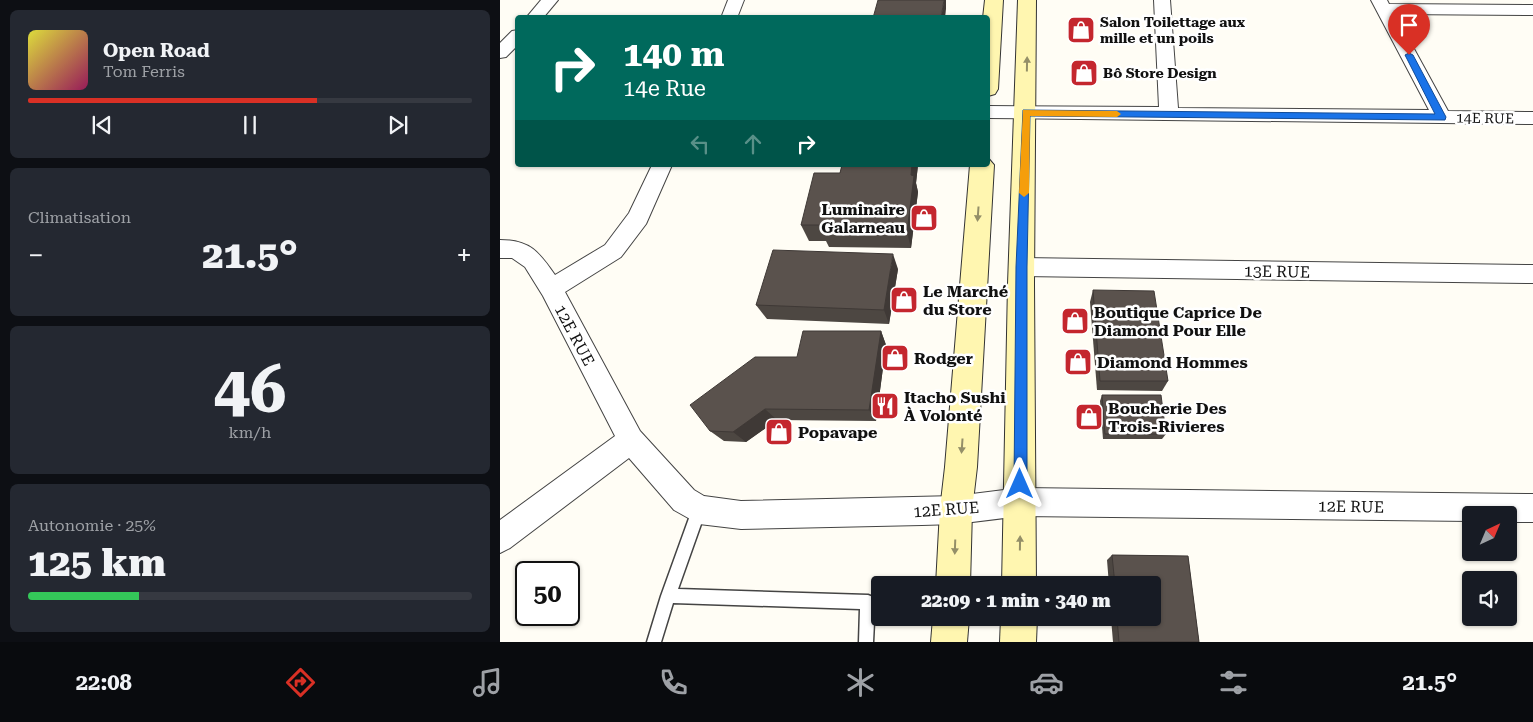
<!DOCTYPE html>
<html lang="fr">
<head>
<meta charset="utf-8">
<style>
	:root { --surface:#171b24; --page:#242831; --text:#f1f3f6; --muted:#9ea1a6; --line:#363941; --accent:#d93025 }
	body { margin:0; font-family:"Roboto Serif",serif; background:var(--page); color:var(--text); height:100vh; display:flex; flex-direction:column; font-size:19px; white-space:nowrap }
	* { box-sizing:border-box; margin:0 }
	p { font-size:16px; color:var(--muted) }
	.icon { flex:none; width:28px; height:28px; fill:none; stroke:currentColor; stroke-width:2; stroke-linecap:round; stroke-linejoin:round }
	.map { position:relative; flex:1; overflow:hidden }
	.side { display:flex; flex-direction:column; gap:10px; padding:10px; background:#0d0f14; width:500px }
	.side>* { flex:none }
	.guide { position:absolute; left:15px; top:15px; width:475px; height:152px; border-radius:5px; box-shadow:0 1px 4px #0004; background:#00695c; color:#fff; overflow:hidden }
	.needle { width:32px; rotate:44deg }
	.controls { position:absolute; left:962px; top:506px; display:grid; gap:10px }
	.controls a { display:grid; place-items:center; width:55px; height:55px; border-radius:5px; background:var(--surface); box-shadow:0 1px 4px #0004; font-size:25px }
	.speed { position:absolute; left:15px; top:561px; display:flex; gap:10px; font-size:25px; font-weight:700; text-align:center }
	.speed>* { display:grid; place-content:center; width:65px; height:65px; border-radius:50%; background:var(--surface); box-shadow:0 1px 4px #0004; line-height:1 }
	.speed .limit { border:2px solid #111; border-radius:8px; background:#fff; color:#111 }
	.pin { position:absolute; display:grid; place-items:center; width:42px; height:42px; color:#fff; margin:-51px -21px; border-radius:50% 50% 50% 0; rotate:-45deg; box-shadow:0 0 5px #0007 }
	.pin .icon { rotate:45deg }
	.me { position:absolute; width:55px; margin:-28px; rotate:0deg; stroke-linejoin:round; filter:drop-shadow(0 0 4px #0008) }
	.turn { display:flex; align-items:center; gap:18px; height:105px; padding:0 25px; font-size:22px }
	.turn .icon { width:65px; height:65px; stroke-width:2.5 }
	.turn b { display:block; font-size:35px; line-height:42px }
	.lanes { display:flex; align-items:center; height:48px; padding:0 25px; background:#0003; justify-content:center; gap:25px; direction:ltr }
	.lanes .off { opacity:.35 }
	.big { font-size:38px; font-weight:800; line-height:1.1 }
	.side .card { flex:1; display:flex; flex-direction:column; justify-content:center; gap:8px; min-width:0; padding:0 18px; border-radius:8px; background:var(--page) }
	.side .dial { align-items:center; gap:0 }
	.dial b { font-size:65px; line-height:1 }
	.song { display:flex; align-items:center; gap:15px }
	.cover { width:60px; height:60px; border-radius:8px; background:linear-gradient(135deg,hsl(60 70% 55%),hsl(330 70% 35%)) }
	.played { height:5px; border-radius:2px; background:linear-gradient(90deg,var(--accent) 65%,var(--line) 65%) }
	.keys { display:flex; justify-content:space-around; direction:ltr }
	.heat { display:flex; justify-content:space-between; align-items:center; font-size:28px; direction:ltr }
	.charge { height:8px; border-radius:4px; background:linear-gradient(90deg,#34c759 25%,var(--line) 0) }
	.trip { position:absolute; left:371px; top:576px; width:290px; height:50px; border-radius:5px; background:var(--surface); box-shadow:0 1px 4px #0004; font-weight:800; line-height:50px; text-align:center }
	.menu { display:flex; height:80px; justify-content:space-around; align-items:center; background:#090b0e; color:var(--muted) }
	.menu .icon { width:35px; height:35px }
	.menu .on { color:var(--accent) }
	.menu b { font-size:22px; color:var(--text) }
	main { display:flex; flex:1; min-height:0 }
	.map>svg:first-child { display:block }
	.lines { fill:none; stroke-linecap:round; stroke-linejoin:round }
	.service-casing { stroke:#444; stroke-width:3 }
	.minor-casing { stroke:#444; stroke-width:2 }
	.secondary-casing { stroke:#333; stroke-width:2 }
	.service { fill:#fff; fill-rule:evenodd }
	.minor { fill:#fff; fill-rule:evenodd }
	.secondary { fill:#fff6b0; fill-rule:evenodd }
	.wall { fill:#4d4742 }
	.shaded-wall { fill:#3f3936 }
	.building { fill:#5a524d; stroke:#3f3936 }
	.oneway { fill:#948f68 }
	.route { fill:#1a73e8; stroke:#114b97 }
	.slow { fill:#f59e0b }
	.labels { text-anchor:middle; stroke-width:5; stroke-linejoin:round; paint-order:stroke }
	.far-poi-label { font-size:14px; font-weight:bold; fill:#111; stroke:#fff; text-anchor:start }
	.far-street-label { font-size:14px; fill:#111; stroke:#fff }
	.poi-label { font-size:16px; font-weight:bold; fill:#111; stroke:#fff; text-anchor:start }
	.street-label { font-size:16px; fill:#111; stroke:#fff }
</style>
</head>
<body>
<main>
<section class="side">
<div class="card">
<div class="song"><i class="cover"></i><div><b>Open Road</b><p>Tom Ferris</p></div></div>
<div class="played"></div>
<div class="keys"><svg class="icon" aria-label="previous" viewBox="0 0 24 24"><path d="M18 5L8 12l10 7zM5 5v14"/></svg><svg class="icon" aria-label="pause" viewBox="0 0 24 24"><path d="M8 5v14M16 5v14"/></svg><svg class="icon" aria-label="next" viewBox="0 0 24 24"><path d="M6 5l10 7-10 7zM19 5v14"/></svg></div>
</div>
<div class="card"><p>Climatisation</p>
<div class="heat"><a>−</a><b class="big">21.5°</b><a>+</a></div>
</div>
<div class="card dial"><b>46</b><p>km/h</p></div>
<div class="card"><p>Autonomie · 25%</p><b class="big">125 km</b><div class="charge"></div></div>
</section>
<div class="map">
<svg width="1033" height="642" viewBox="0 0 1033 642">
	<rect width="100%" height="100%" fill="#fffdf5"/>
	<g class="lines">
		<defs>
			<polygon id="service" points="199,503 204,505 206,510 178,589 368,595 373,597 375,602 373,642 359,642 360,609 173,603 161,642 147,642 161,596 192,510 194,505"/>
			<g id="minor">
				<polygon points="41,0 58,0 43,18 26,18"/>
				<polygon points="228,0 244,0 237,18 221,18"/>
				<polygon points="654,0 670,0 678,108 929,110 871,0 887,0 889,4 1033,5 1033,15 895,14 948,111 1033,112 1033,124 488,118 488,106 659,107"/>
				<polygon points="18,30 18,45 6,57 0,58 0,43 12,31"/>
				<path d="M152 165H172L146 224 121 257 65 292 140 431 194 490 204 496 241 501 456 496 521 488 1033 494V522H1009V515H971V521L521 516 456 524 422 525 241 529 199 524 174 510 129 458 10 548 0 553V520L115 436 43 296 25 267 12 258H0V240C30 240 39 252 55 275L105 245 129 213Z"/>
				<polygon points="522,258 1033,265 1033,283 522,276 514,273 511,267 514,261"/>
			</g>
			<g id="secondary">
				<polygon points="485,0 503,0 498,89 495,94 488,96 488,18 483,18"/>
				<polygon points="518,0 536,0 534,284 536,585 502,585 508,284"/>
				<polygon points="488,158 494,165 477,467 472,510 470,585 436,585 440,510 445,467 470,165 488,165"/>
				<polygon points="433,618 469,618 467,642 431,642"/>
				<polygon points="501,618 537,618 536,642 500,642"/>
			</g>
		</defs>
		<use href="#service" class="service-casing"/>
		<use href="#minor" class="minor-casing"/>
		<use href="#secondary" class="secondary-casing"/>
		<use href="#service" class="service"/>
		<use href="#minor" class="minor"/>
		<use href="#secondary" class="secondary"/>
	</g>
	<g class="wall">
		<polygon points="342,165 418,165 416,183 418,192 411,248 329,247 326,241 309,241 301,225 340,173"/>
		<polygon points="398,269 389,324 267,319 256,305"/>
		<polygon points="593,290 668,381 662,391 597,390 590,302"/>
		<polygon points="381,331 386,345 376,421 277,420 246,442 224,441 210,431 297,357"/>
		<polygon points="602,395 666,434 662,439 603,439 600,401"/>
		<polygon points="612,555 688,556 699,642 613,642 611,618 652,618 652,585 609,585 607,560"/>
	</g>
	<g class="shaded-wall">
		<polygon points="444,0 446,0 446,9 445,18 441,18"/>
		<polygon points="412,165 418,165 416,183 418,192 411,248 407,232"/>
		<polygon points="393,254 398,269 389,324 384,310"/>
		<polygon points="381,331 386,345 376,421 369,410"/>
		<polygon points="265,409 277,420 246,442 233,432"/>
	</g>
	<g class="building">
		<polygon points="378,0 444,0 441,18 373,18"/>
		<polygon points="342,165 412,165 411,175 414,176 407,232 322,231 323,225 301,225 314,173 340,173"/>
		<polygon points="273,250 393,254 384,310 256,305"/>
		<polygon points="593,290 654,291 668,381 600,381"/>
		<polygon points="303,331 381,331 369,410 265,409 233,432 210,431 190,405 255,357 297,357"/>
		<polygon points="602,395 661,395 666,434 605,434"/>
		<polygon points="612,555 688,556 699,642 619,642 617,618 652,618 652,585 615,585"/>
	</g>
	<defs><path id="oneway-solid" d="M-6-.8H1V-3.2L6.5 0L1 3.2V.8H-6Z" transform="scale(1.25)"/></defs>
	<g class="oneway">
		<use href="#oneway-solid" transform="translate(527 64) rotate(-89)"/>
		<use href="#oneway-solid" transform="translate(478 214) rotate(94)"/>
		<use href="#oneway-solid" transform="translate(462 446) rotate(94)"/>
		<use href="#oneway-solid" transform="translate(520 543) rotate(-89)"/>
		<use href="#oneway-solid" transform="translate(455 547) rotate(92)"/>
	</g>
	<polygon class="route" points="909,53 913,55 946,117 945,120 530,116 527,267 527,484 525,489 520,491 516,489 514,484 516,267 523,110 935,114 905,55"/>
	<polygon class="slow" points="523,110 617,111 621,114 617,117 530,116 529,193 524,197 519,193"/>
	<defs>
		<symbol id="shop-square" viewBox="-11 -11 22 22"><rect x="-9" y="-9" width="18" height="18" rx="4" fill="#c4262e" stroke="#fff"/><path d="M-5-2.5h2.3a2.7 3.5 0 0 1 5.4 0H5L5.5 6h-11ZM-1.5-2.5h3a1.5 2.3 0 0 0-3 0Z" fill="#fff"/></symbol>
		<symbol id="restaurant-square" viewBox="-11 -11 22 22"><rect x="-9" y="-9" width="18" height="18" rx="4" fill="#c4262e" stroke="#fff"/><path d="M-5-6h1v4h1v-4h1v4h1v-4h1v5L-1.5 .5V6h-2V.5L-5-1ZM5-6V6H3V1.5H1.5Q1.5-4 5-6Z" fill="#fff"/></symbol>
	</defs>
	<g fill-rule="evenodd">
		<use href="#shop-square" x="565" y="14" width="32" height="32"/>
		<use href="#shop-square" x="568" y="57" width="32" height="32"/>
		<use href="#shop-square" x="408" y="202" width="32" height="32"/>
		<use href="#shop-square" x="388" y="284" width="32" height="32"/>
		<use href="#shop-square" x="559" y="305" width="32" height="32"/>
		<use href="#shop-square" x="379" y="342" width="32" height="32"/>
		<use href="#shop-square" x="562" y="346" width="32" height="32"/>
		<use href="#restaurant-square" x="369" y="390" width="32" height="32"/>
		<use href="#shop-square" x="573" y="401" width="32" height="32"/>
		<use href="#shop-square" x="263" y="416" width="32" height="32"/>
	</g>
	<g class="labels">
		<g class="far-poi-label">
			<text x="600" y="27">Salon Toilettage aux<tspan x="600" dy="16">mille et un poils</tspan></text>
			<text x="603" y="78">Bô Store Design</text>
		</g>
		<g class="far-street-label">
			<text transform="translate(985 118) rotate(1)" y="5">14E RUE</text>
		</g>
		<g class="poi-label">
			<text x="405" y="215" text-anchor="end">Luminaire<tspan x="405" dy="18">Galarneau</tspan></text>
			<text x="423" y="297">Le Marché<tspan x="423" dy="18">du Store</tspan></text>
			<text x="594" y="318">Boutique Caprice De<tspan x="594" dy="18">Diamond Pour Elle</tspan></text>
			<text x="414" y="364">Rodger</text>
			<text x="597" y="368">Diamond Hommes</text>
			<text x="404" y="403">Itacho Sushi<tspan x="404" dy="18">À Volonté</tspan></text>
			<text x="608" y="414">Boucherie Des<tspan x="608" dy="18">Trois-Rivieres</tspan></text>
			<text x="298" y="438">Popavape</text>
		</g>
		<g class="street-label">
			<text transform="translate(777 271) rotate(1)" y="6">13E RUE</text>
			<text transform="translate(75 335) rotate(62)" y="6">12E RUE</text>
			<text transform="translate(851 506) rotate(1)" y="6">12E RUE</text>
			<text transform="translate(446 509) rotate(-4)" y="6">12E RUE</text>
		</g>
	</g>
</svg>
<div class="controls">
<a><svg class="needle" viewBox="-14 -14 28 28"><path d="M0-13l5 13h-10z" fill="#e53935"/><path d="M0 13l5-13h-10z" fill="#9ea1a6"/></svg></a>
<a><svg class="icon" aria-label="sound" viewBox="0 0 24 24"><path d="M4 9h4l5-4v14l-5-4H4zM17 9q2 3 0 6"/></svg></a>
</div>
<div class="speed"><div class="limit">50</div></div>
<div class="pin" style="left:909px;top:55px;background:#d93025"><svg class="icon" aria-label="arrive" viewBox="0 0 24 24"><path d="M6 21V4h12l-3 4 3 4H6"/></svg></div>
<svg class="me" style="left:520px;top:484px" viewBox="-20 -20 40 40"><path d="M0-17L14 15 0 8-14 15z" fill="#1a73e8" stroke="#fff" stroke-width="4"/></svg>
<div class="trip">22:09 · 1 min · 340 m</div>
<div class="guide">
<div class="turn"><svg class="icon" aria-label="right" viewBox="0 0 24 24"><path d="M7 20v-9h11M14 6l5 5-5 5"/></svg><div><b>140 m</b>14e Rue</div></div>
<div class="lanes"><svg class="icon off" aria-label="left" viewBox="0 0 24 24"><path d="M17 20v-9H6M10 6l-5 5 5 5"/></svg><svg class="icon off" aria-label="ahead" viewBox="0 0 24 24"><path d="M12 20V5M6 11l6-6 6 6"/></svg><svg class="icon" aria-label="right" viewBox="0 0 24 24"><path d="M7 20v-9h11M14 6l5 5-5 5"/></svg></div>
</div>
</div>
</main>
<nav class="menu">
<b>22:08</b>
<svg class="icon on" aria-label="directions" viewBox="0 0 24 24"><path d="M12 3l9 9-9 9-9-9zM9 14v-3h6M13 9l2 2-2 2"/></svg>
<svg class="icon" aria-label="music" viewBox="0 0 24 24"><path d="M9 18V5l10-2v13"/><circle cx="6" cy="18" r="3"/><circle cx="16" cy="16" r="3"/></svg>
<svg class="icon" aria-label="phone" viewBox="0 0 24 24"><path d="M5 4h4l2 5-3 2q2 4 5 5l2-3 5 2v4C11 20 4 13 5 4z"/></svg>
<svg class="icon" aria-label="climate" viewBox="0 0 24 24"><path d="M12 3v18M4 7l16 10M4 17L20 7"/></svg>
<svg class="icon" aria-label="car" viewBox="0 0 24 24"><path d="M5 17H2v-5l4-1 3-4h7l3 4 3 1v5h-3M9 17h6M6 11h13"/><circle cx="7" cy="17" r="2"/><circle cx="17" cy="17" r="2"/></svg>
<svg class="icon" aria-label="filters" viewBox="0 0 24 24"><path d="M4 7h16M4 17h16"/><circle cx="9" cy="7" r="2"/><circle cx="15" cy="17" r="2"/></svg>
<b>21.5°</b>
</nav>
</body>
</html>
